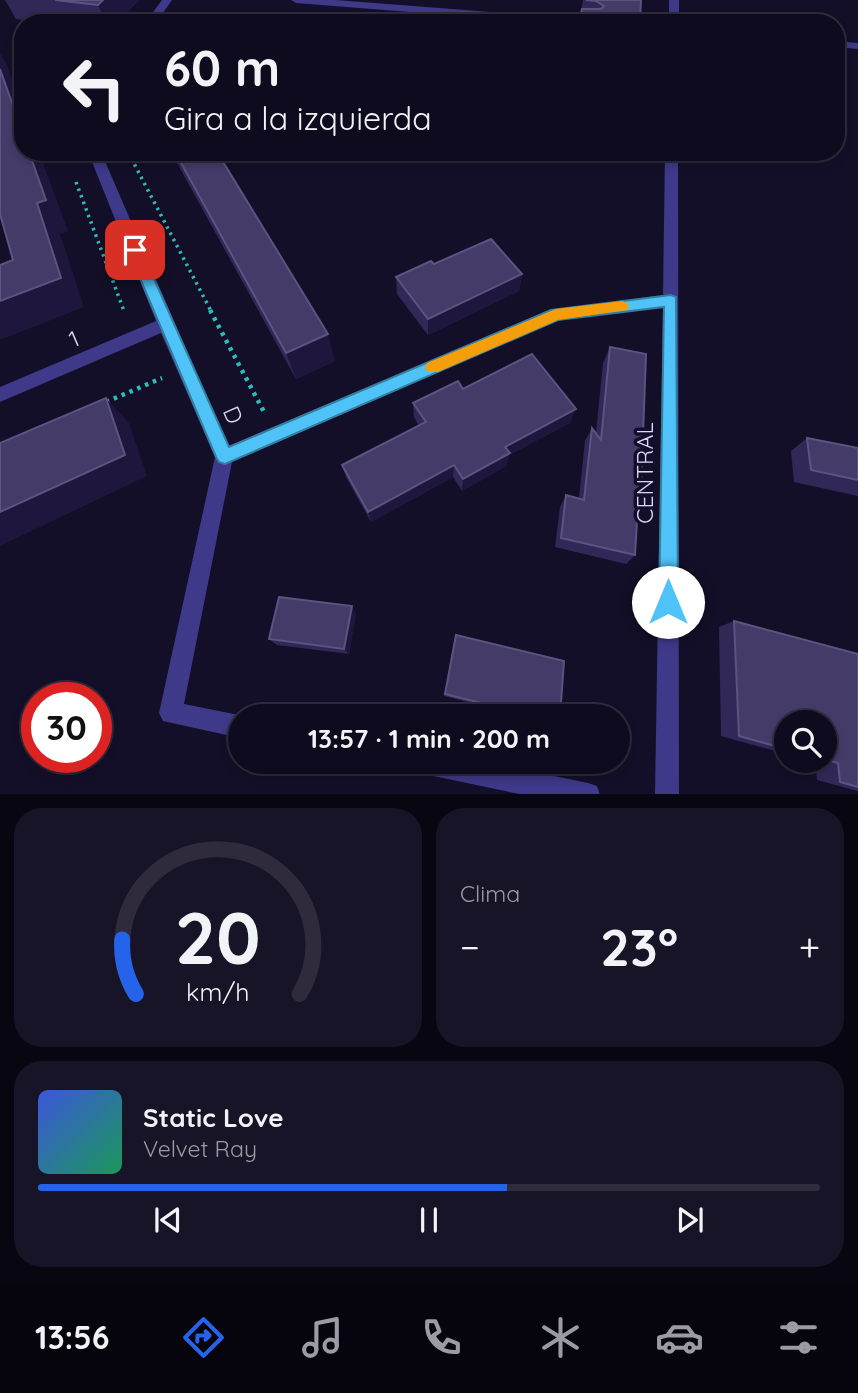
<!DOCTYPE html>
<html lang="es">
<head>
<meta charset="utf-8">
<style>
	:root { --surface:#0f0b1e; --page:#181427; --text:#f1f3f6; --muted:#9b9ba4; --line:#2f2b3c; --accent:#2563eb }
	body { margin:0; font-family:Quicksand,sans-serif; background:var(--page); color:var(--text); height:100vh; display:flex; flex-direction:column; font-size:26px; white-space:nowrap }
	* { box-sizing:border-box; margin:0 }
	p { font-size:23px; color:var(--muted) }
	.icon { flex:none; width:38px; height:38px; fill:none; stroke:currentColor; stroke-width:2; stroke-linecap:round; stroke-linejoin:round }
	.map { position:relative; height:794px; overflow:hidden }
	.side { display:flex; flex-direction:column; gap:14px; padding:14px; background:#080610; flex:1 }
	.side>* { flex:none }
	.top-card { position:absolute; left:14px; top:14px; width:831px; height:147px; border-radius:28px; box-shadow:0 4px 10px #0003,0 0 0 2px var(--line); background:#0f0b1e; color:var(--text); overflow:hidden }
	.tools { position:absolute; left:774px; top:710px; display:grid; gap:14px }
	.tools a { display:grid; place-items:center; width:63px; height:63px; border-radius:50%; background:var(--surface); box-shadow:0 4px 10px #0003,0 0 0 2px var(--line); font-size:35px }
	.speed { position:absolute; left:21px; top:682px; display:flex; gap:14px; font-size:35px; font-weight:700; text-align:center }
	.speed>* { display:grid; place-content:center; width:91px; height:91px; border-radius:50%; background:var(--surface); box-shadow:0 4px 10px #0003,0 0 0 2px var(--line); line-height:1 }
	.speed .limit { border:10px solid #d22; background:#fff; color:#111 }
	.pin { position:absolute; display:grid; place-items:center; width:60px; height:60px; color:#fff; margin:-30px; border-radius:14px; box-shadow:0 4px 10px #0006 }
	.me { position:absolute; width:77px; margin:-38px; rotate:0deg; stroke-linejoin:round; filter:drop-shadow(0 0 5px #0008) }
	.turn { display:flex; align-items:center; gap:24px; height:147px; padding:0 35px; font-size:32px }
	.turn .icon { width:91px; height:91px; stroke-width:2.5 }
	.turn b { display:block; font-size:49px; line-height:60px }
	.big { font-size:52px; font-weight:800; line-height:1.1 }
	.side .widget { flex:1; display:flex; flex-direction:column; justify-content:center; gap:10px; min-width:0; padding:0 24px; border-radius:28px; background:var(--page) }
	.side .dial { align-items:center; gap:0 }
	.dial svg { height:182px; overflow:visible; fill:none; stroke:var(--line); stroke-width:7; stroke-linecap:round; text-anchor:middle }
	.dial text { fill:var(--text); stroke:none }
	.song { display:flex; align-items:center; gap:21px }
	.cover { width:84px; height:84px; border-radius:10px; background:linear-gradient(135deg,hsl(230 70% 55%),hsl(150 70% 35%)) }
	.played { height:7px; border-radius:4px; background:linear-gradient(90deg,var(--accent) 60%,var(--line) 60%) }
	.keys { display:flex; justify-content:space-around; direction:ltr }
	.heat { display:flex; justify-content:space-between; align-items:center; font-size:38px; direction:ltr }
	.side .tiles { flex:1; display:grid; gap:14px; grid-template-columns:1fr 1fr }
	.widget:last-child { grid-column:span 2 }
	.trip { position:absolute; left:228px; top:704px; width:402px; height:70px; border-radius:35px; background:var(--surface); box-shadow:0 4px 10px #0003,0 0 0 2px var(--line); font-weight:800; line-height:70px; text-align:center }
	.tabs { display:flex; height:112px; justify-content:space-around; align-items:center; background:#06040c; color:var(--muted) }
	.tabs .icon { width:49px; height:49px }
	.tabs .selected { color:var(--accent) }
	.tabs b { font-size:32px; color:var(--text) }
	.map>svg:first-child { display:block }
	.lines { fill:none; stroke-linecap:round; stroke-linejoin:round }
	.path-far1 { stroke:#2cbdb8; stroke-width:3.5; stroke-dasharray:2.5 4.5; stroke-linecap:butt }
	.path { stroke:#2cbdb8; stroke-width:4.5; stroke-dasharray:3.5 5; stroke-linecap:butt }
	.minor { fill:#3e3988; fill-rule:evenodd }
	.wall { fill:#322857 }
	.shaded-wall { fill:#1e163c }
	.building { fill:#443b69; stroke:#5c5380; stroke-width:2 }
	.route { fill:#4fc3f7; stroke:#337fa1; stroke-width:2 }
	.slow { fill:#f59e0b }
	.labels { text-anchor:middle; stroke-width:7; stroke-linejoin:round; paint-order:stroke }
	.street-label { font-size:23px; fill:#dcd6ff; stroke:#140f28 }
</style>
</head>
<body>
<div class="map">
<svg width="858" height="795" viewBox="0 0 858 795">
	<rect width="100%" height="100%" fill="#140f28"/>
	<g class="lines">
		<g class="path-far1">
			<polyline points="65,152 69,164"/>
			<polyline points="128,152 211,311"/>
			<polyline points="76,182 124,311"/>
		</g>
		<g class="path">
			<polyline points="210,310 264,412"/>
			<polyline points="106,402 162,378"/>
		</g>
		<g class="minor">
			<polygon points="162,0 172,0 156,23 145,23"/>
			<polygon points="291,0 336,0 592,20 597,23 548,23 296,3"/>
			<rect x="669" y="0" width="10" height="23"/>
			<polygon points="836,41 858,43 858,49 836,47"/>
			<polygon points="88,152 101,152 228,446 550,310 663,295 665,152 678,152 679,795 655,795 663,307 558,320 232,462 184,704 244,716 240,716 240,738 163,721 159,713 215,457 161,333 0,402 0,387 156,321"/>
			<polygon points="407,761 481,761 588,783 597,786 600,795 524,795 419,773 410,770"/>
		</g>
	</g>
	<g class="wall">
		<polygon points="5,0 139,0 117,23 45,23 16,19"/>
		<polygon points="583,0 641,0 579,23"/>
		<polygon points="171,152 217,152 335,361 296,379"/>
		<polygon points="434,264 522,274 519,291 428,335 397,294 396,277"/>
		<polygon points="610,347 641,489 639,491 635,555 626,564 555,547 560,507 566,495 579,498 585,441 592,428 596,433 603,363"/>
		<polygon points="463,389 570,423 509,455 506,466 462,491 453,477 371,522 346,477 342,465 419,426 414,417 413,403"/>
		<polygon points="807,438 858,448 858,496 794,482 791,451"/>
		<polygon points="356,613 349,654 277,645 269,639"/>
		<polygon points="734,621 858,654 858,791 817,780 815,762 813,761 824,761 824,723 786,723 786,754 721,736 719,627"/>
		<polygon points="456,635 560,716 522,716 444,696"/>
	</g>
	<g class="shaded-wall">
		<polygon points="103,0 139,0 117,23 106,23 98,5"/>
		<polygon points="0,53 7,65 23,107 23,134 0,69"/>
		<polygon points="29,152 39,152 68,231 60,234 84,307 0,340 0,301 37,203"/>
		<polygon points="522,274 519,291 428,335 428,319"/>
		<polygon points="328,334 335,361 296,379 286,353"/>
		<polygon points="106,398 129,423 147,476 0,546 0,512"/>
		<polygon points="576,409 570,423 509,455 506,466 462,491 463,479 505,447"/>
		<polygon points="454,465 453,477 371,522 368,512"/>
		<polygon points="352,606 356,613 349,654 344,649"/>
	</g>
	<g class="building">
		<polygon points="55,0 103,0 98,5"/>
		<polygon points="586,0 641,0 640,23 579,23 582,9 601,9 604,6 596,1"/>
		<polygon points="0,69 23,134 23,152 29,152 46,200 37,203 61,278 0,301 0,265 13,260 0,214"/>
		<polygon points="175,152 217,152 328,334 286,353"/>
		<polygon points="491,239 522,274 428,319 396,277 431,261 434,264"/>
		<polygon points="610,347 646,354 641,489 639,488 635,555 561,538 566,495 584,500 592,428 601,440"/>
		<polygon points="532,354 576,409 505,447 510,453 463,479 454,465 368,512 342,465 426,422 413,403 458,381 463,389"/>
		<polygon points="106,398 125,455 0,512 0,443"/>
		<polygon points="807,438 858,448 858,480 811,470"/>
		<polygon points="279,597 352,606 344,649 269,639"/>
		<polygon points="734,621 858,654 858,787 840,782 838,763 824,759 824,723 786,723 786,749 739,736"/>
		<polygon points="456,635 564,661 560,716 533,716 445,694"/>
	</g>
	<polygon class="route" points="135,245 141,250 229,447 551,310 671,295 676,297 678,602 675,609 668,612 662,609 659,602 664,307 558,320 225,464 219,462 216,457 128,250"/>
	<polygon class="slow" points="622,301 627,303 629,306 627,310 558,320 438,372 427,372 425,368 427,363 556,309"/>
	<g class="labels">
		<g class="street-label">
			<text transform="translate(74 339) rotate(-23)" y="8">1</text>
			<text transform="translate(233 415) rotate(66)" y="8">D</text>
			<text transform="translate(645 473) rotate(-90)" y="8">CENTRAL</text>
		</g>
	</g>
</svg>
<div class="tools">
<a><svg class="icon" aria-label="search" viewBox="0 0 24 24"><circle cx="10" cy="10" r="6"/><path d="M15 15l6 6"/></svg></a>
</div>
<div class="speed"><div class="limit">30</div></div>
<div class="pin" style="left:135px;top:250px;background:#d93025"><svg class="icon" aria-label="arrive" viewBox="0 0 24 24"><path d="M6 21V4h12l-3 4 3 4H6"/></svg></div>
<svg class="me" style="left:668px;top:602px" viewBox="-20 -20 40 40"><circle r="19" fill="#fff"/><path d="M0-13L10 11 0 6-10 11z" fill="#4fc3f7"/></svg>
<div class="trip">13:57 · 1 min · 200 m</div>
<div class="top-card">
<div class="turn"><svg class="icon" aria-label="left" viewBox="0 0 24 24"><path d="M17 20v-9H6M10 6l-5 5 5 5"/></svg><div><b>60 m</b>Gira a la izquierda</div></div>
</div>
</div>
<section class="side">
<div class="tiles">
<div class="widget dial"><svg viewBox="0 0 100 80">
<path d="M14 69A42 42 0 1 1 86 69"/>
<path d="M14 69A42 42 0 0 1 8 45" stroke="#2563eb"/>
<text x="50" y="56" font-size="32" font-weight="700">20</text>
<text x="50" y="72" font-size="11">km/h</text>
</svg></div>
<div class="widget"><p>Clima</p>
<div class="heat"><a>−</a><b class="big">23°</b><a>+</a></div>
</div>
<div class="widget">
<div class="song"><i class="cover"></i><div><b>Static Love</b><p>Velvet Ray</p></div></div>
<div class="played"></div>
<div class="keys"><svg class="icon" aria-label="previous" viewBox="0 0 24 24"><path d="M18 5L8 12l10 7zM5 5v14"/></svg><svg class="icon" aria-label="pause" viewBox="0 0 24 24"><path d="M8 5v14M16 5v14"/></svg><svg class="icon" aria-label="next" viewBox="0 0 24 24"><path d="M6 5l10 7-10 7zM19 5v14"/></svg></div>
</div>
</div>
</section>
<nav class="tabs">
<b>13:56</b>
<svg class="icon selected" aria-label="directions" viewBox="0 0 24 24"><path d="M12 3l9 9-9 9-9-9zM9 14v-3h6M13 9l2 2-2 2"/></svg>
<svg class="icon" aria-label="music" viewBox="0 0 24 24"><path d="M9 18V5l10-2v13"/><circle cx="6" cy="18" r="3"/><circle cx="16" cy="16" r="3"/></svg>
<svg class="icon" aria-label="phone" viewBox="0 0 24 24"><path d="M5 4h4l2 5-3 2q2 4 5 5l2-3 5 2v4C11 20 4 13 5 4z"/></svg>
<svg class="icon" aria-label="climate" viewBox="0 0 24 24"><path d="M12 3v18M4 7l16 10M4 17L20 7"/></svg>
<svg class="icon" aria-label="car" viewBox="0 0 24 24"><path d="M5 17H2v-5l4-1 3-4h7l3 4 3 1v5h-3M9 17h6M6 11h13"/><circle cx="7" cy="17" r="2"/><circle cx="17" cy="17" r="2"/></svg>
<svg class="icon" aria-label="filters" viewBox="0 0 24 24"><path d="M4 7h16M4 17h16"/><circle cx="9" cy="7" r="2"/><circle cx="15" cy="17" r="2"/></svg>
</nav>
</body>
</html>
